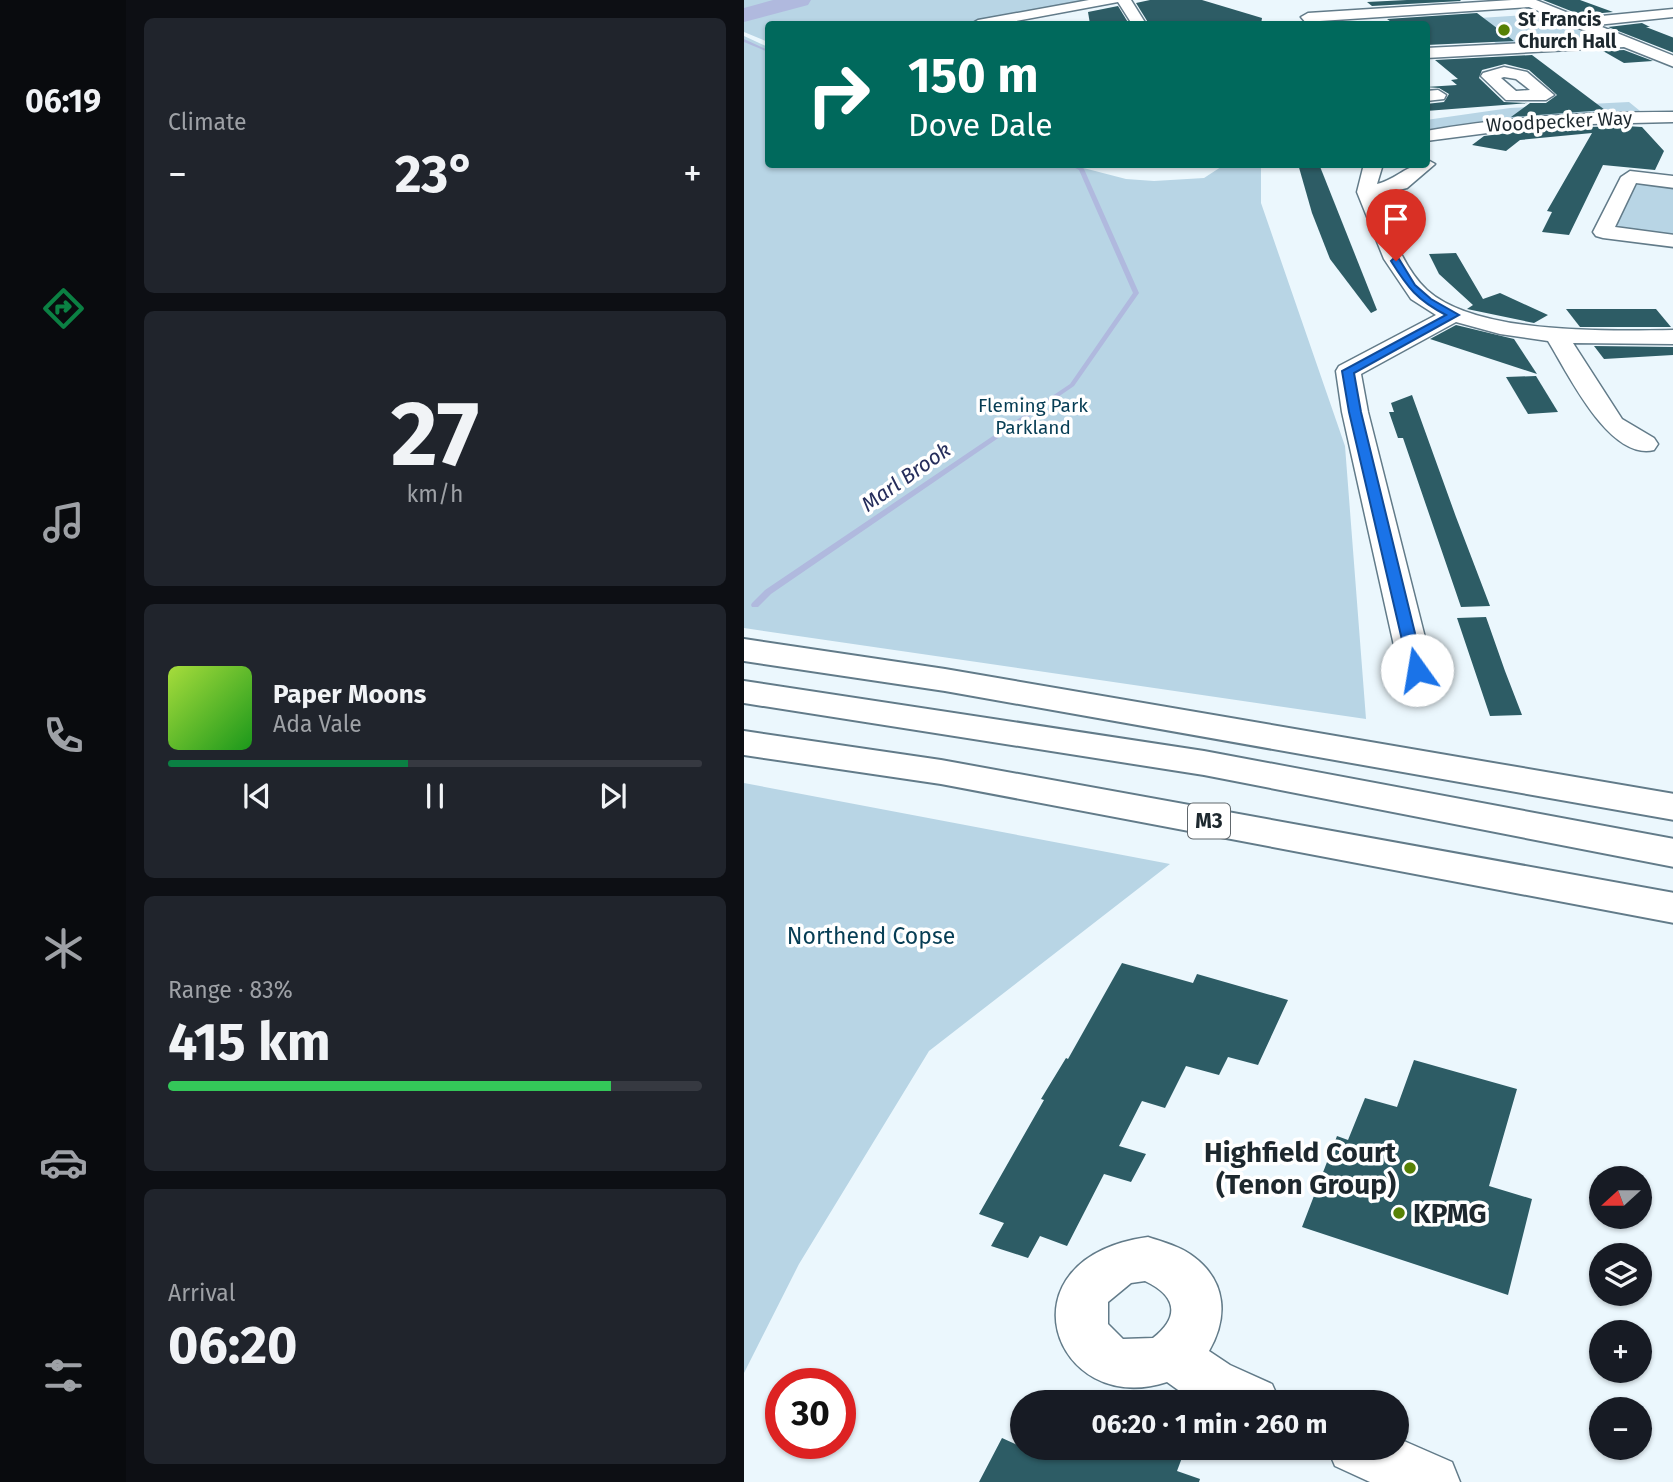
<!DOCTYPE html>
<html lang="en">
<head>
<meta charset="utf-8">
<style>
	:root { --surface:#171b24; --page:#20242c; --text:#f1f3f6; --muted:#9ea1a6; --line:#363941; --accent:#0b8043 }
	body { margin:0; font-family:"Fira Sans",sans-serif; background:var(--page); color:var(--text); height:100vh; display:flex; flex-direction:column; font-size:26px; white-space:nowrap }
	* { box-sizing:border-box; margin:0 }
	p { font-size:23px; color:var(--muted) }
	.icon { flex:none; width:38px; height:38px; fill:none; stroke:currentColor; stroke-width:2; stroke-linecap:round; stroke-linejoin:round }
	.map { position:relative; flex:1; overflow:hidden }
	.side { display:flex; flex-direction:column; gap:18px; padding:18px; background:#0d0f14; width:618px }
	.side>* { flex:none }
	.top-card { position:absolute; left:21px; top:21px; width:665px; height:147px; border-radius:7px; box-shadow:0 2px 5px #0004; background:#00695c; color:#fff; overflow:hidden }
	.needle { width:46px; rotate:249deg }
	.fabs { position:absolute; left:845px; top:1166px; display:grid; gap:14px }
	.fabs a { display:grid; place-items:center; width:63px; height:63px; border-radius:50%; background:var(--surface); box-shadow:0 2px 5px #0004; font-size:35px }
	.speed { position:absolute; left:21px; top:1368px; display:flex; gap:14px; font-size:35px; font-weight:700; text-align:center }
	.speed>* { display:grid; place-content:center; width:91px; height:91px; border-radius:50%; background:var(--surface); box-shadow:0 2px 5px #0004; line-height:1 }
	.speed .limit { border:10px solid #d22; background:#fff; color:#111 }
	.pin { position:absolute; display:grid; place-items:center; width:60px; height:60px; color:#fff; margin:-72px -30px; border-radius:50% 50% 50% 0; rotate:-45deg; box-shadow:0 0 7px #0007 }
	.pin .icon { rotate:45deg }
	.me { position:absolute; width:77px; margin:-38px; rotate:347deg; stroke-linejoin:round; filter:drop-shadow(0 0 5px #0008) }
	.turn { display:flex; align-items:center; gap:24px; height:147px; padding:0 28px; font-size:32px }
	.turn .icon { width:91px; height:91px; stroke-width:2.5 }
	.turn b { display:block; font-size:49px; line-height:60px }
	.big { font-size:52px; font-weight:700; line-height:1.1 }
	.side .card { flex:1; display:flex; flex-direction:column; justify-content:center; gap:10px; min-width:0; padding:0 24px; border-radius:10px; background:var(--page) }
	.side .dial { align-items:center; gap:0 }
	.dial b { font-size:91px; line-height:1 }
	.song { display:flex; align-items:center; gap:21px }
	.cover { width:84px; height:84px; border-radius:10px; background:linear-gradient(135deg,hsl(80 70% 55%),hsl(120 70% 35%)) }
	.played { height:7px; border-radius:4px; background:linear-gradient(90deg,var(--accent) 45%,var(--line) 45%) }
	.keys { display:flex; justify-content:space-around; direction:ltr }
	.heat { display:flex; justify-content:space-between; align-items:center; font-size:38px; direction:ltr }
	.charge { height:10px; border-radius:5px; background:linear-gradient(90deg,#34c759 83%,var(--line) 0) }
	.trip { position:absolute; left:266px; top:1390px; width:399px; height:70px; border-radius:35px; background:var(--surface); box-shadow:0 2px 5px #0004; font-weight:700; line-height:70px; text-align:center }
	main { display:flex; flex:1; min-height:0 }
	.dock { display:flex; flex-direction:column; width:126px; justify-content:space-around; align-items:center; background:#090b0e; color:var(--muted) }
	.dock .icon { width:49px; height:49px }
	.dock .active { color:var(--accent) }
	.dock b { font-size:32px; color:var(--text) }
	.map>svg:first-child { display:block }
	.green { fill:#b8d5e5 }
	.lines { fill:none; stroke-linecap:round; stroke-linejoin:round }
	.stream { fill:#b0b9de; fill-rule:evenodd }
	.river { fill:#b0b9de; fill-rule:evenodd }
	.building { fill:#2d5c65 }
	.street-casing { stroke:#627b89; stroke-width:3 }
	.highway-casing { stroke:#627b89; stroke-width:4 }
	.street { fill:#fff; fill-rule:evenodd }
	.highway { fill:#fff; fill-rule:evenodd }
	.route { fill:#1a73e8; stroke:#114b97; stroke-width:2 }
	.poi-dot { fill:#578105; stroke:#fff; stroke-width:2.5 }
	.labels { text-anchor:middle; stroke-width:7; stroke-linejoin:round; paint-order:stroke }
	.far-poi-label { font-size:19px; font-weight:bold; fill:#1d282e; stroke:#fff; text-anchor:start }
	.far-street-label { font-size:19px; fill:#1d282e; stroke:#fff }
	.far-park-label { font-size:19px; fill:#063d54; stroke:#fff }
	.far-water-label { font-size:21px; font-style:italic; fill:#252d5b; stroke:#fff }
	.shield { fill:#fff; stroke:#61686d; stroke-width:2 }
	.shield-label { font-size:21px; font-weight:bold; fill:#1d282e }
	.park-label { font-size:23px; fill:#063d54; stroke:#fff }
	.near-poi-label { font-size:28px; font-weight:bold; fill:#1d282e; stroke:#fff; text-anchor:end }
</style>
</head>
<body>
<main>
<nav class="dock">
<b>06:19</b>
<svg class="icon active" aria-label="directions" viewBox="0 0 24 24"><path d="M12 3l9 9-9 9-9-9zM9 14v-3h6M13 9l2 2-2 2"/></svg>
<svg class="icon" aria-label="music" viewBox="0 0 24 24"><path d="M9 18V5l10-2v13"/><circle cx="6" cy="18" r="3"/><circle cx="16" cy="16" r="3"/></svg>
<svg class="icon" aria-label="phone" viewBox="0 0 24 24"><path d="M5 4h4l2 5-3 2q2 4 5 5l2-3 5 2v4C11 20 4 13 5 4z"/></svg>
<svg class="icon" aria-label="climate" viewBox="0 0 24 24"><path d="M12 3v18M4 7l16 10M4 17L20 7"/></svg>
<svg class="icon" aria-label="car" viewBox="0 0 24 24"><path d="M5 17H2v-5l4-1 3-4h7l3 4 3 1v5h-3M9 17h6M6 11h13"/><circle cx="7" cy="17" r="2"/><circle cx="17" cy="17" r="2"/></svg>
<svg class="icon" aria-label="filters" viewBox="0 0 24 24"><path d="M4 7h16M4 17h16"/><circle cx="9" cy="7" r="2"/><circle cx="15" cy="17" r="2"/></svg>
</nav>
<section class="side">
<div class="card"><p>Climate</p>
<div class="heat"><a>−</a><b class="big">23°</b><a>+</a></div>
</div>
<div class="card dial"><b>27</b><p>km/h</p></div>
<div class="card">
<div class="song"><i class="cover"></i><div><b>Paper Moons</b><p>Ada Vale</p></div></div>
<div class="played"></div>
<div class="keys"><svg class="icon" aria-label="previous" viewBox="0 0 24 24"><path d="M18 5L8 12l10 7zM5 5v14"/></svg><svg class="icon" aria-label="pause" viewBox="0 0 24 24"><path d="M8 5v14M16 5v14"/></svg><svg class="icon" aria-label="next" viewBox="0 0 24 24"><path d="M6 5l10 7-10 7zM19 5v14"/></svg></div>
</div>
<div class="card"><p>Range · 83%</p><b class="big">415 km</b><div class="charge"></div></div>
<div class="card"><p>Arrival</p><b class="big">06:20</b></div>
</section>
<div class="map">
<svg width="930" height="1482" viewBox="0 0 930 1482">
	<rect width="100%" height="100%" fill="#ebf7fd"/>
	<g class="green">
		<polygon points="0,0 348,0 214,24 24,24 24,42 0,32"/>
		<polygon points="799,14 857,39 757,47 720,19"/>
		<polygon points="0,36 24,47 24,164 324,164 382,179 410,181 460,178 480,165 517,165 517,203 601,446 622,719 0,628"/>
		<polygon points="885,102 901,115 735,123 683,131 682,120 766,108"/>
		<polygon points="905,183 929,185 929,238 881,232 871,224 890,184"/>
		<polygon points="0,783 426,864 185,1051 55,1264 0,1373"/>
	</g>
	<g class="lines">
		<g class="stream">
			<polygon points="0,39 24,50 24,52 0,42"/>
			<polygon points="324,164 331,164 340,169 395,293 330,386 27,594 14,607 8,607 7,605 8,603 21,590 326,384 389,293 335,170"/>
		</g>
		<polygon class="river" points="29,0 67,0 64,5 0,22 0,8"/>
	</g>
	<g class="building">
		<polygon points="406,0 458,0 518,18 517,24 405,24 392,3"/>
		<polygon points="663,0 716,0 717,1 628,6 623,2"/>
		<polygon points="799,0 836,0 869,12 837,15"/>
		<polygon points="374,6 385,24 346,24 344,12"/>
		<polygon points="733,13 770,41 682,45 682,24 650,24 643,19"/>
		<polygon points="898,23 906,27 902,27 930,38 930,53 864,27"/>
		<polygon points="880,50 909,61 880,63 859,51"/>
		<polygon points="788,55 861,110 767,117 786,103 802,103 813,95 785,70 761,64 738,70 735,78 760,102 784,103 682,111 682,104 700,102 705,94 695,88 682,87 713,85 707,80 714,79 691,60"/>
		<polygon points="881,126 898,127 920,151 911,170 859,165 825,235 798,232 808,212 803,211 848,133 776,140 762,151 728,145 740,136 805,128"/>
		<polygon points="554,164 575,164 633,310 627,313 586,259 568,213"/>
		<polygon points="712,253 739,299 756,293 804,315 790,323 723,309 729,305 695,274 685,254"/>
		<polygon points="822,309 912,309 927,327 836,327"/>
		<polygon points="712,325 770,339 793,374 686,339"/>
		<polygon points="850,346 930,347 930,355 860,359"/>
		<polygon points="792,376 814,412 784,414 762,377"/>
		<polygon points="668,395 712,517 746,606 717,607 659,438 654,438 645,412 650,412 647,403"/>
		<polygon points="742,617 761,671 778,715 746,716 713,618"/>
		<polygon points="378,963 449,983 453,974 544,1000 514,1065 484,1057 475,1075 442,1066 421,1108 398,1101 375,1146 402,1154 387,1182 360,1174 323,1246 296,1236 284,1258 247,1246 260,1223 235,1214 300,1100 297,1099 322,1058 324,1059"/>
		<polygon points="670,1060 773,1089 745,1186 788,1199 764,1295 558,1227 593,1136 604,1140 621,1098 653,1107"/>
		<polygon points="258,1438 278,1447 370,1447 396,1457 400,1447 442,1447 433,1471 456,1479 455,1482 235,1482"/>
	</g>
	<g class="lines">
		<defs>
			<g id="street">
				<polygon points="345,0 387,0 402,24 388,24 374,2 256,24 227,24 234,20"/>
				<polygon points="768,0 792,0 837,18 930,9 930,17 853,25 930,56 930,67 880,47 682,58 682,48 861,39 785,7 576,21 578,24 563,24 557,17 564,13"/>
				<path d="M760 67 783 72 810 95 802 100H762L737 76 739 73ZM760 77 772 79 786 90 772 91 757 78Z"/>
				<polygon points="694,90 702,95 700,99 682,101 682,91"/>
				<path d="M930 112V122L805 125 682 141V131C764 116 846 112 930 112Z"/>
				<path d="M682 159 691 164 663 188 634 195C644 226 659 268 683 290 733 335 865 331 930 330V344L829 343 878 419 910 438 914 444 910 450C865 461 824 373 804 341L756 334 712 322 617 374 624 412 691 677 686 684 674 687 662 684 657 677 598 412 592 371 595 366 692 315 667 299 640 259 613 192 620 164H639L633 184C653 179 663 164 682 164Z"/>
				<polygon points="886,171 930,176 930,188 892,183 871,227 930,235 930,247 859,238 852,236 849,232 877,177"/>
				<path d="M404 1237C419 1242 438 1247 450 1257 483 1282 484 1318 465 1351L486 1365 528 1384 536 1402H451L423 1382C309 1419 252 1258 404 1237ZM401 1281C433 1296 436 1317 409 1338L379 1339 364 1324V1302L387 1283Z"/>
				<polygon points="653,1438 708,1462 716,1482 626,1482 591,1466 583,1447 653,1447"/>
			</g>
			<g id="highway">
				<polygon points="0,639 201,669 930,794 930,820 201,691 0,661"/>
				<polygon points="0,681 460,751 930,839 930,867 460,775 0,703"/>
				<polygon points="0,731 197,760 930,893 930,923 197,784 0,755"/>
			</g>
		</defs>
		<use href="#street" class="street-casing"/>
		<use href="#highway" class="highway-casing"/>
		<use href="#street" class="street"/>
		<use href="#highway" class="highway"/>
	</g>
	<path class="route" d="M649 259H655L671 285 687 299 715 315 610 373 617 412 680 670 673 675 665 670 605 412 598 371 702 315C673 300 664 288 647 261Z"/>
	<g class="poi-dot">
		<circle cx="760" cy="30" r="7"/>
		<circle cx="666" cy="1168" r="7"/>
		<circle cx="655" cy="1213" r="7"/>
	</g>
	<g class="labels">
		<g class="far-poi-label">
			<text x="774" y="26">St Francis<tspan x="774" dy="22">Church Hall</tspan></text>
		</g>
		<g class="far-street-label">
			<text transform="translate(815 121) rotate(-3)" y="7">Woodpecker Way</text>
		</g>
		<g class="far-park-label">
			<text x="289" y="412">Fleming Park<tspan x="289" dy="22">Parkland</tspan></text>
		</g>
		<g class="far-water-label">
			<text transform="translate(162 477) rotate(-35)" y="7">Marl Brook</text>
		</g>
		<rect class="shield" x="444" y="803.5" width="42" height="35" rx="5"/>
		<g class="shield-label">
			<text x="465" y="828">M3</text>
		</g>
		<g class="park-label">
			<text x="127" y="944">Northend Copse</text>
		</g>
		<g class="near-poi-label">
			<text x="652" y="1162">Highfield Court<tspan x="652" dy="32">(Tenon Group)</tspan></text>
			<text x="669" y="1223" text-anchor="start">KPMG</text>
		</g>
	</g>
</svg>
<div class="fabs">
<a><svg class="needle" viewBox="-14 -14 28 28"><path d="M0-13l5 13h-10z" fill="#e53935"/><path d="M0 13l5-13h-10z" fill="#9ea1a6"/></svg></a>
<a><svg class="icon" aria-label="layers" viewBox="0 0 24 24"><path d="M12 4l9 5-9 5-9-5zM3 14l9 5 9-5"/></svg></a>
<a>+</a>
<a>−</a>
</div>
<div class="speed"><div class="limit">30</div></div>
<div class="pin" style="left:652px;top:261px;background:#d93025"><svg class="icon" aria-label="arrive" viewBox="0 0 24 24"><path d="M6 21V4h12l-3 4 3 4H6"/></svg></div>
<svg class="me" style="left:673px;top:670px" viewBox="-20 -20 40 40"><circle r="19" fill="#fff"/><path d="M0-13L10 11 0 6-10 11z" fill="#1a73e8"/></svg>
<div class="trip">06:20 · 1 min · 260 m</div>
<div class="top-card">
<div class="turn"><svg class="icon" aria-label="right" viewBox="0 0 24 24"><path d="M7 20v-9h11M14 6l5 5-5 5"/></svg><div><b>150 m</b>Dove Dale</div></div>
</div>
</div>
</main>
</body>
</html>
